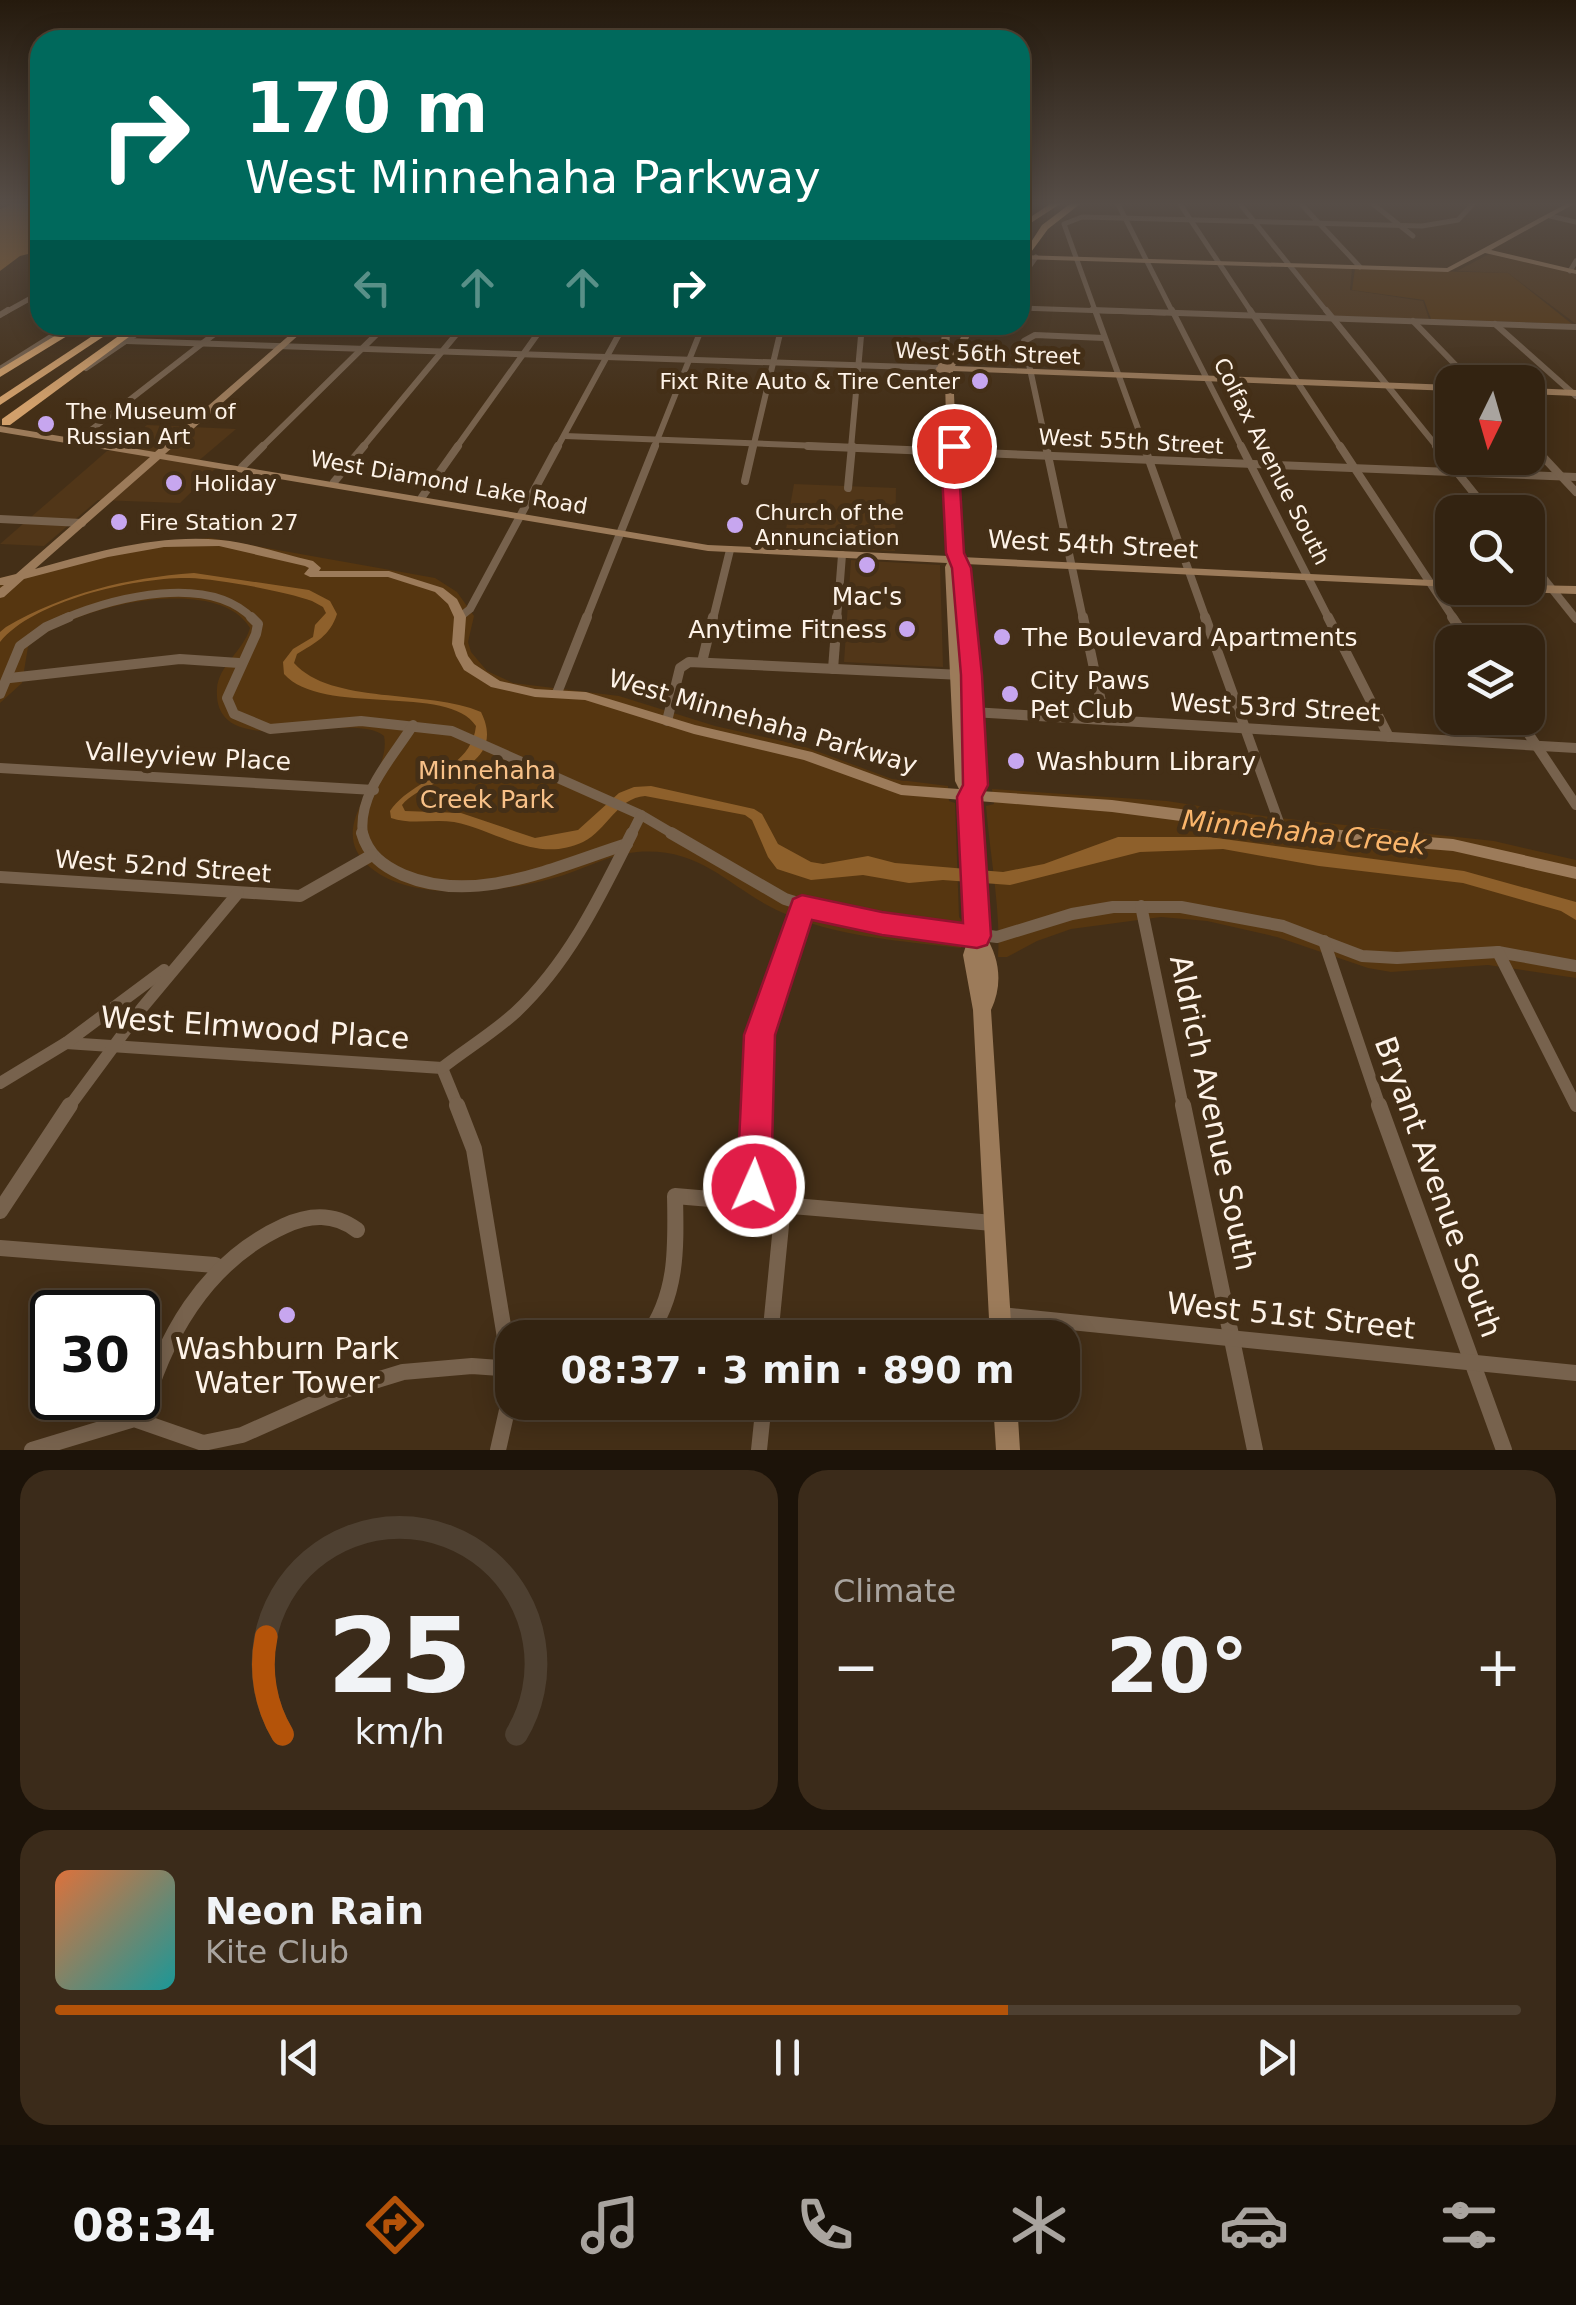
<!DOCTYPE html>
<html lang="en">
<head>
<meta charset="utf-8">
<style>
	:root { --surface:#332311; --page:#3b2b1a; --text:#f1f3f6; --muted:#a9a49f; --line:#4e4031; --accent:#b45309 }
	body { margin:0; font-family:"DejaVu Sans",sans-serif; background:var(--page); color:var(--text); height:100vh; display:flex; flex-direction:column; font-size:38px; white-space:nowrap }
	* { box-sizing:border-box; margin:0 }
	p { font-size:32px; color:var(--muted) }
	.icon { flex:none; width:55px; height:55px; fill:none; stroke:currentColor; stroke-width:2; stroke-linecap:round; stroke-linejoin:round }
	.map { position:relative; height:1450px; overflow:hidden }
	.drawer { display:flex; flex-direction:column; gap:20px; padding:20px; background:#1c1309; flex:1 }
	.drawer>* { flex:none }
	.guide { position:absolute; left:30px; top:30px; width:1000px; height:305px; border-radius:30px; box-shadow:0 5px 25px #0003,0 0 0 2px var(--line); background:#00695c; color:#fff; overflow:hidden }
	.needle { width:65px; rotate:185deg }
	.fabs { position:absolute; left:1435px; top:365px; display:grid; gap:20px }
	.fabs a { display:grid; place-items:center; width:110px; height:110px; border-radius:20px; background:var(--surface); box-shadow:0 5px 25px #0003,0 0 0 2px var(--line); font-size:50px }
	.speed { position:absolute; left:30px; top:1290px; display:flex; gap:20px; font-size:50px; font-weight:700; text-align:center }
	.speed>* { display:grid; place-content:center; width:130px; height:130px; border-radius:50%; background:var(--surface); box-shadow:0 5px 25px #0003,0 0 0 2px var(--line); line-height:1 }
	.speed .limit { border:5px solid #111; border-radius:15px; background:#fff; color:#111 }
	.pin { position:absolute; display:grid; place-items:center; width:85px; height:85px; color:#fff; margin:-42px; border:5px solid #fff; border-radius:50%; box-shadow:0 2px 10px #0007 }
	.me { position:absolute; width:110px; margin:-55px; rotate:2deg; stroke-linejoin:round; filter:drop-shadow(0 0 8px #0008) }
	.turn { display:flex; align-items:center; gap:35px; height:210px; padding:0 50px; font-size:45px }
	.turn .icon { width:130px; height:130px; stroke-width:2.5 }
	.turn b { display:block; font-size:70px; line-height:85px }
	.lanes { display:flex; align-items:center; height:95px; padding:0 50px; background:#0003; justify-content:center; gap:50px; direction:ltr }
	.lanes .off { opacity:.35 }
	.big { font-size:75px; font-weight:700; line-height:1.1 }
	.drawer .widget { flex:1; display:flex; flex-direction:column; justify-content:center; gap:15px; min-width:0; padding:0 35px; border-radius:30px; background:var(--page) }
	.drawer .dial { align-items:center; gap:0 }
	.dial svg { height:260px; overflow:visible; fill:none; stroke:var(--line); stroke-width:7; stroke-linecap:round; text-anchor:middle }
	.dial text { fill:var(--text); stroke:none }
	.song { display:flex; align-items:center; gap:30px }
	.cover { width:120px; height:120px; border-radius:15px; background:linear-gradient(135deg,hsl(20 70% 55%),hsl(180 70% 35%)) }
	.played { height:10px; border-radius:5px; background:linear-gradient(90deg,var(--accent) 65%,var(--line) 65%) }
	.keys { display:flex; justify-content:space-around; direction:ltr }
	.heat { display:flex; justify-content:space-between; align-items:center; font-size:55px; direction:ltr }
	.drawer .tiles { flex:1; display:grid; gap:20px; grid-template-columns:1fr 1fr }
	.widget:last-child { grid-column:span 2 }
	.trip { position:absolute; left:495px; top:1320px; width:585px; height:100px; border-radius:30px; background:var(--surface); box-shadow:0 5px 25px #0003,0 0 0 2px var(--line); font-weight:700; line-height:100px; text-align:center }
	.tab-bar { display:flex; height:160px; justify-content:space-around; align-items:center; background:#140e07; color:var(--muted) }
	.tab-bar .icon { width:70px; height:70px }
	.tab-bar .on { color:var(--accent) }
	.tab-bar b { font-size:45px; color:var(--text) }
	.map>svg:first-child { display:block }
	.built { fill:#513618 }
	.green { fill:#563610 }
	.water { fill:#8e602b }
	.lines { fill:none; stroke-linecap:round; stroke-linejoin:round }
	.street-far5 { stroke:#77624d; stroke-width:5 }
	.street-far4 { stroke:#77624d; stroke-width:6 }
	.street-far3 { stroke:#77624d; stroke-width:8 }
	.street-far2 { stroke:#77624d; stroke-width:10 }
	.street-far1 { stroke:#77624d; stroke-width:12 }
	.street { stroke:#77624d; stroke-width:16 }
	.secondary { fill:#9c7b5a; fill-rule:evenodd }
	.highway { fill:#d2a06b; fill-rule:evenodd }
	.route { fill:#e11d48; stroke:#92132f; stroke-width:2.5 }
	.poi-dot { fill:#c7a6ef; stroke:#442f17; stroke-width:4 }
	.labels { text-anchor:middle; stroke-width:10; stroke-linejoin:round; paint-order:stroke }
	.far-street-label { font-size:22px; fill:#fef3e8; stroke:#442f17 }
	.far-poi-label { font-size:22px; fill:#fef3e8; stroke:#442f17; text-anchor:start }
	.street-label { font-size:25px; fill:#fef3e8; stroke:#442f17 }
	.poi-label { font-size:25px; fill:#fef3e8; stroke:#442f17; text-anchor:start }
	.park-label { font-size:25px; fill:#f8c188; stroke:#442f17 }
	.water-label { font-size:28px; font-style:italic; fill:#fab56b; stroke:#442f17 }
	.near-street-label { font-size:30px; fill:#fef3e8; stroke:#442f17 }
	.near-poi-label { font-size:30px; fill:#fef3e8; stroke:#442f17 }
</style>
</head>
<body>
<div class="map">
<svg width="1576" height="1450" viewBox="0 0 1576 1450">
	<rect width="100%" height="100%" fill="#442f17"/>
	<g class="built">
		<polygon points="1489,254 1576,274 1576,324 1508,273 1457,271"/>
		<polygon points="1292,266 1352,268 1350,290 1423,301 1429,319 1334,316"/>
		<polygon points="147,425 236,429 196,463 216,468 180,503 98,500 44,546 0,544 107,451 115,451"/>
		<polygon points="794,484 896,488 895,551 783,546"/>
		<polygon points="851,560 940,565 943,667 844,662"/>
	</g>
	<g class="green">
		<polygon points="1355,269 1508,273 1572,324 1431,319 1424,300 1352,290"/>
		<path d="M211 538 435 578 457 592 474 616 468 642 471 652 487 671 513 683 619 696 715 726 800 745 892 779 948 786 949 801 955 803 959 917 965 924 961 948C902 941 836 937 781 912 728 888 703 847 637 852 612 854 588 867 564 875 514 891 415 905 371 868 320 826 393 779 384 736 351 708 212 767 217 689 218 666 244 650 250 628 217 571 65 607 28 647L22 683 0 703V578L162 542Z"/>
		<path d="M992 789 1167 801 1270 817 1494 841 1576 860V978L1488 965 1391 972 1368 968 1277 937 1207 921 1161 917 1071 929 1037 941 1007 957H998C1001 911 990 856 986 806L994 804Z"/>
	</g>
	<g class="water">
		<polygon points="13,204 40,204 40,251 20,256 0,271 0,209"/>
		<path d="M194 573 309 590 330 601 337 614C330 636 315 643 297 654L294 663C331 705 428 689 481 712 510 771 426 776 402 805L405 811 461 813 535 838 578 830 619 793 634 787 651 786 754 809 762 814 778 844 811 862 823 864 868 856 895 863 1003 872 1044 864 1118 837H1209L1464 871 1576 902V920L1561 911 1463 883 1319 866 1223 849 1140 852 1010 885 943 880 909 883 863 875 811 880 777 869 768 857 752 820 745 815 645 796C617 798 607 830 583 842 537 864 496 830 454 822 433 819 410 825 391 818L390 811C413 777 471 772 476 726 449 683 322 717 284 674L283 662 293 649 313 637 315 625 326 613 323 607 312 601C285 591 218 579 189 578 137 577 34 600 0 642V632L6 627C65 593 126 578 194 573Z"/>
	</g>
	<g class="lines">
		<g class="street-far5">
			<polyline points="1118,204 1173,313"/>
			<polyline points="1180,204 1252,313"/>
			<polyline points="1240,204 1328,313"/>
			<polyline points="1301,204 1360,267"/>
			<polyline points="1373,204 1413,236"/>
			<polyline points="1550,216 1576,222"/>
			<polyline points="1570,271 1576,261"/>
			<polyline points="1020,280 1036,257"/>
			<polyline points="1020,308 1165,313"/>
			<polyline points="4,313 40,293"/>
			<polyline points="1096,313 1064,224 1082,217 1422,226 1458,220 1473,204"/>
		</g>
		<g class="street-far4">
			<polyline points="1092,310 1576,327"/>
			<polyline points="1095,310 1145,448"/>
			<polyline points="1172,310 1242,448"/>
			<polyline points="1250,310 1341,448"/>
			<polyline points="1326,310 1438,448"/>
			<polyline points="0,315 8,310"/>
			<polyline points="1413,321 1472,382"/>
			<polyline points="1495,324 1576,396"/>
			<polyline points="126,341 940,368"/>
			<polyline points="86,368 149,325"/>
			<polyline points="0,369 70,325"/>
			<polyline points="565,436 870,448"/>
			<polyline points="78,440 226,325"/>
			<polyline points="1528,441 1535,448"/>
			<polyline points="261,448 386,325"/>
			<polyline points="362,448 464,325"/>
			<polyline points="456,448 544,325"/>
			<polyline points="557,448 624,325"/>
			<polyline points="654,448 703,325"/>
			<polyline points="753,448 782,325"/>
			<polyline points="851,448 862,325"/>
			<polyline points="1047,448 1024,341 1035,335 1104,338"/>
		</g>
		<g class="street-far3">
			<polyline points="808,446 1576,477"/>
			<polyline points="1046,446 1083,619"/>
			<polyline points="1144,446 1206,619"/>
			<polyline points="1241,446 1329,619"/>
			<polyline points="1340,446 1454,619"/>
			<polyline points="1436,446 1489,512"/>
			<polyline points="1533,446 1576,492"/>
			<polyline points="242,467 263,446"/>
			<polyline points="745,481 753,446"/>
			<polyline points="334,482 364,446"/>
			<polyline points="848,488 852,446"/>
			<polyline points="422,497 458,446"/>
			<polyline points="0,519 82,523"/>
			<polyline points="1528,559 1576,619"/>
			<polyline points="460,617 470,609 558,446"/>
			<path d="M63 619C115 597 209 573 253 619"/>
			<polyline points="586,619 655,446"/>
			<polyline points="713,619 730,550"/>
			<polyline points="837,619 842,555"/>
		</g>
		<g class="street-far2">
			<polyline points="251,617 258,624 256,634 227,698 234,714 270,729 361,721 452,731 641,815 675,835"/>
			<polyline points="1083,617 1105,720"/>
			<polyline points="1205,617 1281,828"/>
			<polyline points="1328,617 1389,737"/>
			<polyline points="1452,617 1469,642"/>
			<polyline points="702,662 713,617"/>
			<polyline points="833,669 837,617"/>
			<polyline points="10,678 180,659 239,663"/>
			<polyline points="557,693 587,617"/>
			<polyline points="0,694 20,646 46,627 69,617"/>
			<polyline points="972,712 1576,748"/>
			<polyline points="1518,718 1576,805"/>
			<polyline points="667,721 680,668 689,662 962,675"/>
			<polyline points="0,768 374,790"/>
			<path d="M363 835C357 794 393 757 413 725"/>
			<polyline points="631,835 641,815"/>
		</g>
		<g class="street-far1">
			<path d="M362 833C368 855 383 866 403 875 476 906 557 866 627 844"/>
			<polyline points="671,833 785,899 839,916 997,937 1072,914 1113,907 1181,907 1283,926 1362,956 1397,958 1498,952 1576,966"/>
			<polyline points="0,877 300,896 372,855"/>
			<polyline points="1141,906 1183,1107"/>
			<polyline points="1324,941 1380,1107"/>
			<polyline points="1498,952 1576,1106"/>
			<polyline points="66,1043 442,1068"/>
			<polyline points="442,1068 458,1107"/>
			<path d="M442 1068C466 1049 493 1033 516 1012 569 962 600 897 632 833"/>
			<polyline points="0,1083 66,1043 164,970"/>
			<polyline points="69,1107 142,1008 238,893"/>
			<polyline points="757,1107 760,1035 802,906"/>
		</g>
		<g class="street">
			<polyline points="457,1105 474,1149 510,1368 510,1397 498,1450"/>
			<polyline points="1183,1105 1255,1450"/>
			<polyline points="1379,1105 1504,1450"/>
			<polyline points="753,1202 757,1105"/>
			<polyline points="0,1211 70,1105"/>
			<polyline points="0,1248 215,1265 221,1269"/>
			<polyline points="1001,1315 1576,1373"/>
			<path d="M646 1338C678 1295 676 1247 675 1196L993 1223"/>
			<polyline points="770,1338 783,1205"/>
			<path d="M141 1420C162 1339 205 1262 284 1226 310 1214 334 1213 357 1230"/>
			<polyline points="32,1450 134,1419 203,1443 242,1435 341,1391 403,1372 472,1366 512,1369"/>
			<polyline points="759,1450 764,1402"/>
		</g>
		<g class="secondary">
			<polygon points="1566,204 1574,204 1491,250 1576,270 1576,274 1485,253 1448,272 1020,259 1020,255 1447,268"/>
			<path d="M301 325H310L165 454 708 545 949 556 945 377 938 379 936 368 938 366 943 325H951L947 365 967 325H975L955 366 1452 385V391L953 371 961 557 1452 581V587L965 564 968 568 983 782 980 791 1112 800 1341 830 1453 839 1576 867V879L1453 851 1341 842 1112 812 978 801 985 935C1000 959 1003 984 991 1010L1012 1338H990L973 1010 963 955 969 936 963 800 901 795 804 760 694 734 585 700 535 697 491 687 464 670 456 656 452 644 454 617 448 604 435 592 388 577H310L304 574 309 568 305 566 219 546 164 547 108 557 24 579 4 597 0 598V588L4 585H0V578L16 574 150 457 0 432V426L155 452ZM160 459 708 551 947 563 945 567 955 781 959 789 902 785 812 752 695 725 586 692 535 689 500 681 474 664 468 656 464 644 466 617 457 599 443 588 389 571H319L321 568 313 561C283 554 252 543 221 540 158 534 95 552 35 569Z"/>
			<polygon points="1528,388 1576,390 1576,396 1528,394"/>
			<polygon points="1528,585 1576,586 1576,594 1516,592 1510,588 1528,588"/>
			<polygon points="993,1402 1017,1402 1020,1450 996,1450"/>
		</g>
		<g class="highway">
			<polygon points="1050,204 1060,204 1020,230 1020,224"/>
			<polygon points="1070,204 1080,204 1048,229 1026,259 1020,259 1042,225"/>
			<polygon points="73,325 85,325 0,377 0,369"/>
			<polygon points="109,325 121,325 0,405 0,397"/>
			<polygon points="134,325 145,325 10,425 2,425 2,419"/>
		</g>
	</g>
	<linearGradient id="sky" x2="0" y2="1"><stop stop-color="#251a0d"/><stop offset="0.5" stop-color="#564d47"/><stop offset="1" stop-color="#564d47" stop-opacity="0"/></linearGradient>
	<rect width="1576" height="407" fill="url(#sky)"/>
	<polygon class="route" points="948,442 962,446 958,453 964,553 971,568 982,675 988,785 982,797 991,936 987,945 977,948 882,935 812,920 775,1035 771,1186 766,1198 754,1203 742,1198 737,1186 744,1035 793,899 802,895 882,912 963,923 957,797 963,785 961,675 952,568 946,553 941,453"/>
	<g class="poi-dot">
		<circle cx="980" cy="381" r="10"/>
		<circle cx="46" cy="424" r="10"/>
		<circle cx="174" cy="483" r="10"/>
		<circle cx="119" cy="522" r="10"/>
		<circle cx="735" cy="525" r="10"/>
		<circle cx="867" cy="565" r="10"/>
		<circle cx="907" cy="629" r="10"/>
		<circle cx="1002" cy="637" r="10"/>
		<circle cx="1010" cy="694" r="10"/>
		<circle cx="1016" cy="761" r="10"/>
		<circle cx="287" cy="1315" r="10"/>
	</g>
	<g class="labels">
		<g class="far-street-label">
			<text transform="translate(988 353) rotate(2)" y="8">West 56th Street</text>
			<text transform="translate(1131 441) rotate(3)" y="8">West 55th Street</text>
			<text transform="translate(1272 461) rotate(63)" y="8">Colfax Avenue South</text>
			<text transform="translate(449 482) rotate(10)" y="8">West Diamond Lake Road</text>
		</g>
		<g class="far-poi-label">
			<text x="960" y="389" text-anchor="end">Fixt Rite Auto &amp; Tire Center</text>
			<text x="66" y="419">The Museum of<tspan x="66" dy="25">Russian Art</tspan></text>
			<text x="194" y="491">Holiday</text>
			<text x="755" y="520">Church of the<tspan x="755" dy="25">Annunciation</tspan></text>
			<text x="139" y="530">Fire Station 27</text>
		</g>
		<g class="street-label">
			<text transform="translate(1093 544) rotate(3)" y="9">West 54th Street</text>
			<text transform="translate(1275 707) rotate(3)" y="9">West 53rd Street</text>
			<text transform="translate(763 721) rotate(16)" y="9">West Minnehaha Parkway</text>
			<text transform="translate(188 756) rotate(3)" y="9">Valleyview Place</text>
			<text transform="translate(163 866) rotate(4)" y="9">West 52nd Street</text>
		</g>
		<g class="poi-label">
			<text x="867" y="605" text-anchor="middle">Mac's</text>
			<text x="887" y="638" text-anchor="end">Anytime Fitness</text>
			<text x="1022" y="646">The Boulevard Apartments</text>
			<text x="1030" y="689">City Paws<tspan x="1030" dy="29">Pet Club</tspan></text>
			<text x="1036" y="770">Washburn Library</text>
		</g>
		<g class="park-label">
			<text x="487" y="779">Minnehaha<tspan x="487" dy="29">Creek Park</tspan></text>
		</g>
		<g class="water-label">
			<text transform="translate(1304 832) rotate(6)" y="10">Minnehaha Creek</text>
		</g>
		<g class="near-street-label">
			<text transform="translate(255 1028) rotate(4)" y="10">West Elmwood Place</text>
			<text transform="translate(1213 1113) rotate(78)" y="10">Aldrich Avenue South</text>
			<text transform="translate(1438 1187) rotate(70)" y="10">Bryant Avenue South</text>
			<text transform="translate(1291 1316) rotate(6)" y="10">West 51st Street</text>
		</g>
		<g class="near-poi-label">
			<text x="287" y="1359">Washburn Park<tspan x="287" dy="34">Water Tower</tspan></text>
		</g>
	</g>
</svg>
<div class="fabs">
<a><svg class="needle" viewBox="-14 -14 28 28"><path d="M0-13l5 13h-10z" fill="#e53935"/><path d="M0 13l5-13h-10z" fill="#a9a49f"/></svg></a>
<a><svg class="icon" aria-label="search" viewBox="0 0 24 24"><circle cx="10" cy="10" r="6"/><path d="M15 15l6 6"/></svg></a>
<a><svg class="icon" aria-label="layers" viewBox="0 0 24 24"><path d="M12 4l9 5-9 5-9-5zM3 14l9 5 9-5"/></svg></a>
</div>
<div class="speed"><div class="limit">30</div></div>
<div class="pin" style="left:954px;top:446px;background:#d93025"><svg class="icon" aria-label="arrive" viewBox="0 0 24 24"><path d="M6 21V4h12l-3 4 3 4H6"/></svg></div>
<svg class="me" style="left:754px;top:1186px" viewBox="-20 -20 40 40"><circle r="17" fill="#e11d48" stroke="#fff" stroke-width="3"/><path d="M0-11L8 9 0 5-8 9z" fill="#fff"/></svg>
<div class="trip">08:37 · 3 min · 890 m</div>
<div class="guide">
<div class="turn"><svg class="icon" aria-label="right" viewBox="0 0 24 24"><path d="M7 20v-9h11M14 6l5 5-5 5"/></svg><div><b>170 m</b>West Minnehaha Parkway</div></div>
<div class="lanes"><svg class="icon off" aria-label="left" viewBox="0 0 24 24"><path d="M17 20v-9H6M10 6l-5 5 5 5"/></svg><svg class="icon off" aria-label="ahead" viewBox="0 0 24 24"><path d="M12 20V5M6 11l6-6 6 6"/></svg><svg class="icon off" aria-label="ahead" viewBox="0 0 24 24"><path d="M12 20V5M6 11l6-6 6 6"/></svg><svg class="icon" aria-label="right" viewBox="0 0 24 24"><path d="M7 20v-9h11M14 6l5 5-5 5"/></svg></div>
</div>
</div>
<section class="drawer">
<div class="tiles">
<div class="widget dial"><svg viewBox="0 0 100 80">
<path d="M14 69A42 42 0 1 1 86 69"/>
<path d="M14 69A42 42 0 0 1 9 39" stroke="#b45309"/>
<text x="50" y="56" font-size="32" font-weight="700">25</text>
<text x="50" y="72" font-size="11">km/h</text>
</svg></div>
<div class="widget"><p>Climate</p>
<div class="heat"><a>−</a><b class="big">20°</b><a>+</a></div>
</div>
<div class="widget">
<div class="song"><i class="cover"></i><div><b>Neon Rain</b><p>Kite Club</p></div></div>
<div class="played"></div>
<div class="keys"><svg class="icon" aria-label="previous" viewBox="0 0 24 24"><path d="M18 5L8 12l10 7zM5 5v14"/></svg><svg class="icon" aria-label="pause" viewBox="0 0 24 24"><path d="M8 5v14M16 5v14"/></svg><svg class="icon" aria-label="next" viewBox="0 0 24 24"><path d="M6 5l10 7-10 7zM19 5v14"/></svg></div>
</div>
</div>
</section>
<nav class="tab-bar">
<b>08:34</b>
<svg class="icon on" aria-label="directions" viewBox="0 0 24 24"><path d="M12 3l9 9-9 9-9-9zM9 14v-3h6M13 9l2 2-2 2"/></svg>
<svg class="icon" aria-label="music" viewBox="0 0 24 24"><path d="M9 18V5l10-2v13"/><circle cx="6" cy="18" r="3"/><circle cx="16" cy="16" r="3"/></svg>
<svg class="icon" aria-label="phone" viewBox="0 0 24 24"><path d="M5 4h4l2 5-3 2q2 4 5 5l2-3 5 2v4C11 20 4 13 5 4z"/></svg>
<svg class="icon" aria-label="climate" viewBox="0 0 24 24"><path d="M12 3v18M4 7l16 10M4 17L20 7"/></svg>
<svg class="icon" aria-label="car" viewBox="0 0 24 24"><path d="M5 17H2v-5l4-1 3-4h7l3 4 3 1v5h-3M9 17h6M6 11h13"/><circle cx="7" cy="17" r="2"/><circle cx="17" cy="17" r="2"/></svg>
<svg class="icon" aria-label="filters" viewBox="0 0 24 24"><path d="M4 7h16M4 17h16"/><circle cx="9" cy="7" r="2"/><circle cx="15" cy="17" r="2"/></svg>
</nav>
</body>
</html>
